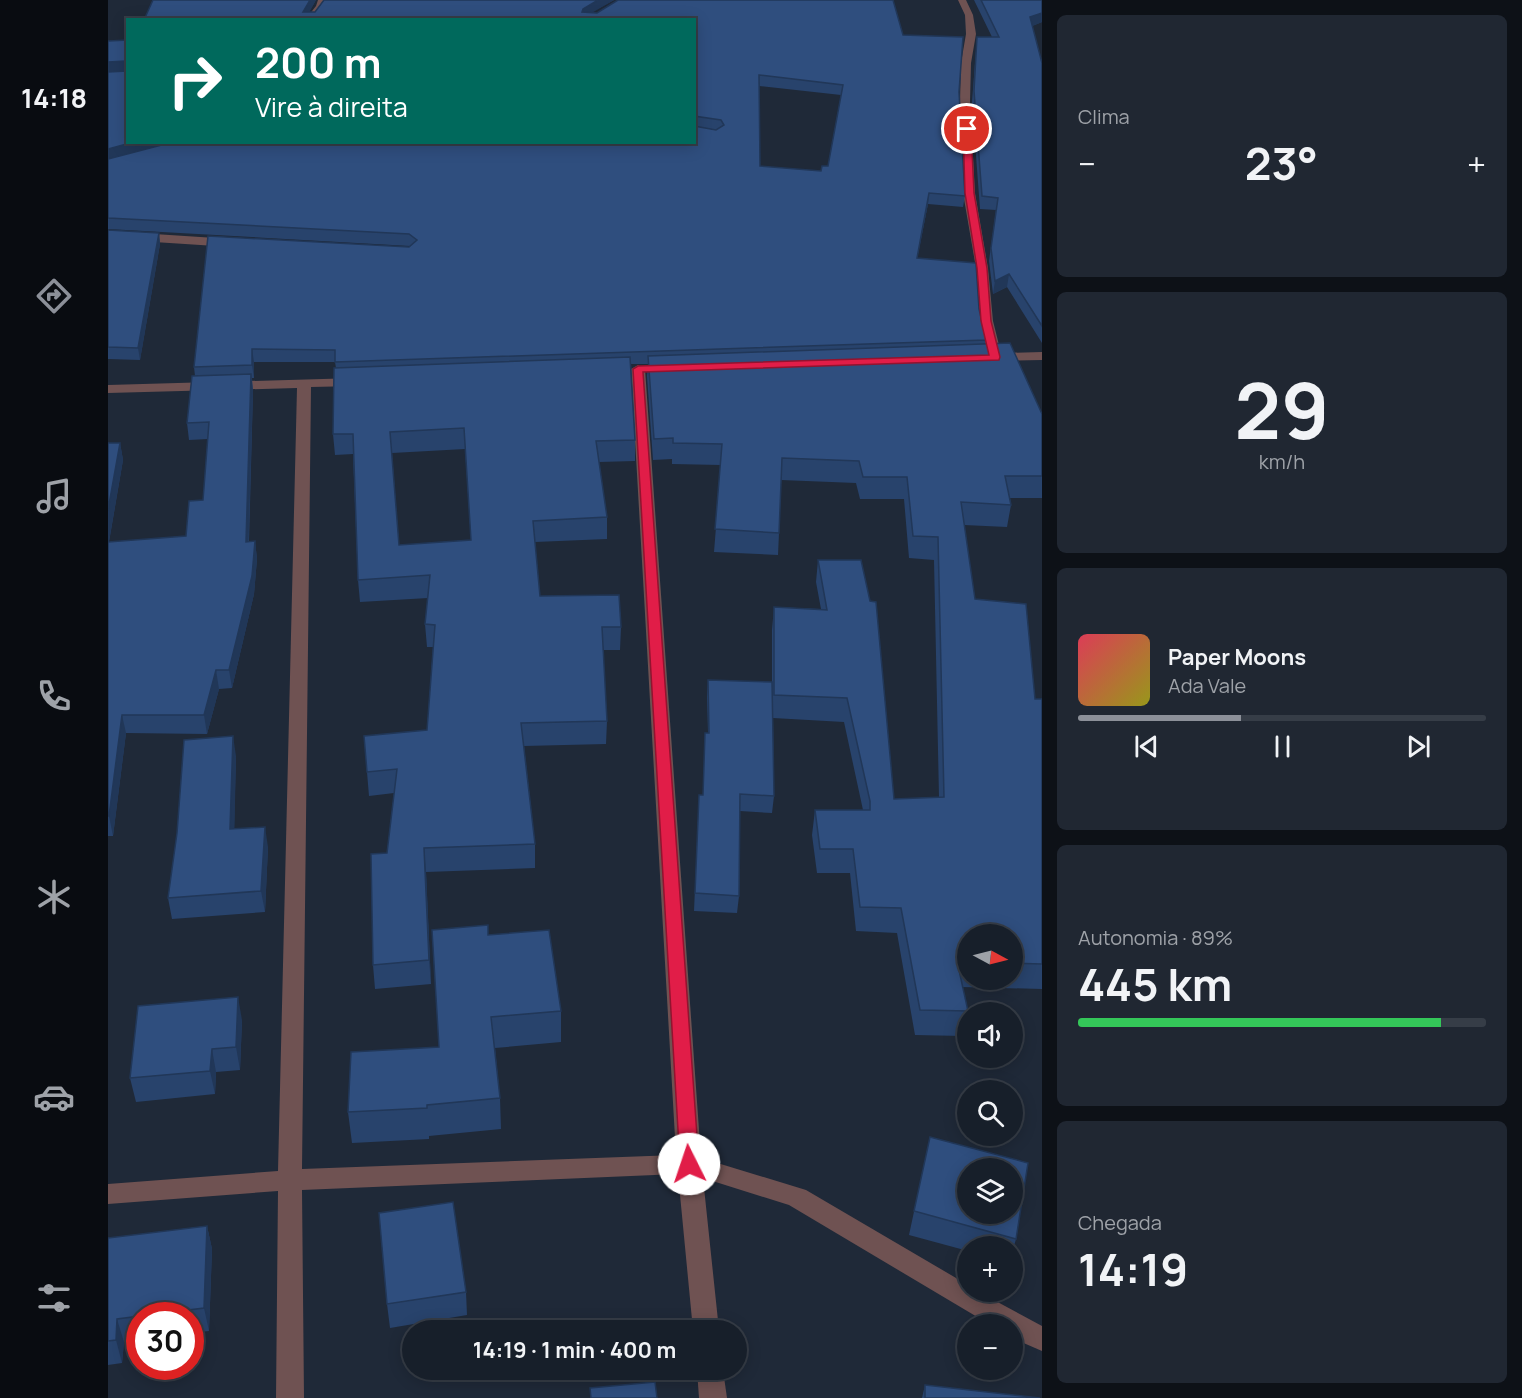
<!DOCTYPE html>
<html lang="pt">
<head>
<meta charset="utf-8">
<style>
	:root { --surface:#171f2a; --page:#202732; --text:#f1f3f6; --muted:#9ea2a8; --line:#363d47; --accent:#8c9099 }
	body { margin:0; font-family:Manrope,sans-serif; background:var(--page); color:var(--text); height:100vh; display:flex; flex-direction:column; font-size:22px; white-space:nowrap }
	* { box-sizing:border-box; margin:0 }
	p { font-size:20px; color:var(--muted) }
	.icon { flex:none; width:33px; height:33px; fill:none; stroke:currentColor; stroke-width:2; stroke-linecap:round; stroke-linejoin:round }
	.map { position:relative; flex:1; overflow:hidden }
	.panel { display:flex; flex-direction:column; gap:15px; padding:15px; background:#0d1117; width:480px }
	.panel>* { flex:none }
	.banner { position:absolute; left:18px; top:18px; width:570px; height:126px; border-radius:0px; box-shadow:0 3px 15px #0003,0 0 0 2px var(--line); background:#00695c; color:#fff; overflow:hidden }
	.needle { width:39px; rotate:97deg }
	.fabs { position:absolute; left:849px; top:924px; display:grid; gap:12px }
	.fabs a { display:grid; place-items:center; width:66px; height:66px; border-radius:50%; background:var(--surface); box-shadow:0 3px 15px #0003,0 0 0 2px var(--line); font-size:30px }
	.speed { position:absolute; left:18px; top:1302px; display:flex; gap:12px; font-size:30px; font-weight:700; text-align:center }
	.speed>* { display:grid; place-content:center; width:78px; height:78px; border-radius:50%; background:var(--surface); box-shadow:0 3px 15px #0003,0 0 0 2px var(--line); line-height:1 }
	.speed .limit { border:9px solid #d22; background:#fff; color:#111 }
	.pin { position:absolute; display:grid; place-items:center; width:51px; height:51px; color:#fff; margin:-26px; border:3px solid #fff; border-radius:50%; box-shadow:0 2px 6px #0007 }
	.me { position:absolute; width:66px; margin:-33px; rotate:356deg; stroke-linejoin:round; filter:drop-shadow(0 0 4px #0008) }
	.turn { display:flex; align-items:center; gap:21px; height:126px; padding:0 30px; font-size:27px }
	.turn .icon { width:78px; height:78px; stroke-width:2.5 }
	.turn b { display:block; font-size:42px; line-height:51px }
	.big { font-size:45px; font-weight:700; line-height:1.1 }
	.panel .tile { flex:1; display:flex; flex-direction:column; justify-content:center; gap:9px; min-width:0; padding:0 21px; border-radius:9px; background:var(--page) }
	.panel .dial { align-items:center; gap:0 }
	.dial b { font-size:78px; line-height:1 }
	.song { display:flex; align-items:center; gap:18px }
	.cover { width:72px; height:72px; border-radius:9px; background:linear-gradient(135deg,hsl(350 70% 55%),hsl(60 70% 35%)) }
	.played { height:6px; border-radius:3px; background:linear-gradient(90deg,var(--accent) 40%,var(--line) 40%) }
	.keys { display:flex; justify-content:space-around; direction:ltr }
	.heat { display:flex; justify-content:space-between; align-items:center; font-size:33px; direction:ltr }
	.charge { height:9px; border-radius:4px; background:linear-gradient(90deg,#34c759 89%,var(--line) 0) }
	.trip { position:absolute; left:294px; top:1320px; width:345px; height:60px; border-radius:30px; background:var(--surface); box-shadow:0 3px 15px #0003,0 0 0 2px var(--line); font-weight:700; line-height:60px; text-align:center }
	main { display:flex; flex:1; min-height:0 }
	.dock { display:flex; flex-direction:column; width:108px; justify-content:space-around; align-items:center; background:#090c11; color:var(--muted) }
	.dock .icon { width:42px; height:42px }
	.dock .active { color:var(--accent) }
	.dock b { font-size:27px; color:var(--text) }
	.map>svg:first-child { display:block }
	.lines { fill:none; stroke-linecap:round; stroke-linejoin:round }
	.street { fill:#6f5252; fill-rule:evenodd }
	.wall { fill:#28436c; fill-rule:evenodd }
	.shaded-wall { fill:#213758 }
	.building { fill:#2f4e7e; stroke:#213758; stroke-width:1.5; fill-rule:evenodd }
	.route { fill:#e11d48; stroke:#92132f; stroke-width:1.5 }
</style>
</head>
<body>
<main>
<nav class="dock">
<b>14:18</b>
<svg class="icon active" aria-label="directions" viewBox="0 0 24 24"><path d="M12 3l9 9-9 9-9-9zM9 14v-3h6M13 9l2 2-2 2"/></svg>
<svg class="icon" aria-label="music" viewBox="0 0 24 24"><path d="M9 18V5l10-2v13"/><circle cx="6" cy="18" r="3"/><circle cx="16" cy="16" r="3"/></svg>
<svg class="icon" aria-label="phone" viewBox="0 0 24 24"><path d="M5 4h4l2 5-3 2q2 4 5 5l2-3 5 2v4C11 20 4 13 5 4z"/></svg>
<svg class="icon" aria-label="climate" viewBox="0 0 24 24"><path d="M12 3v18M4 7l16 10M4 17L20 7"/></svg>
<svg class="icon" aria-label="car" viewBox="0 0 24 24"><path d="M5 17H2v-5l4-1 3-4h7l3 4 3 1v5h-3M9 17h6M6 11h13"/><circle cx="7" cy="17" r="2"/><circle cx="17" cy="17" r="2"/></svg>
<svg class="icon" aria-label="filters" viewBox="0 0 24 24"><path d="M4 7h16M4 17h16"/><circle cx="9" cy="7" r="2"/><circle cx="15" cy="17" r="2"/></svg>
</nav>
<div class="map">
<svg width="934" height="1398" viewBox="0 0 934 1398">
	<rect width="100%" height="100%" fill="#1f2938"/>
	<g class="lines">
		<g class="street">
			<polygon points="210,0 218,0 216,7 206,20 197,20 208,6"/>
			<polygon points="850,0 858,0 865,15 868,34 863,63 862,102 867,193 880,268 885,321 893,353 934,352 934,360 885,361 878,357 880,355 871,321 868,268 855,193 852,102 853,63 858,34 857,15"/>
			<polygon points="0,231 123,239 129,243 123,247 0,239"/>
			<polygon points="530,365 537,369 593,1158 698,1190 860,1285 860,1292 871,1292 934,1326 934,1351 904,1338 904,1324 881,1324 681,1205 595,1178 611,1330 585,1330 570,1174 194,1190 196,1398 168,1398 170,1191 0,1204 0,1184 170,1171 189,388 0,393 0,385 249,378 256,382 249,386 203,387 194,1169 568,1155 523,369"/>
			<polygon points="589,1370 615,1370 619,1398 591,1398"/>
		</g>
	</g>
	<g class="wall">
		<path d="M45 0H208L201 12H207L216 0H506L484 12 489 13 510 0H785L795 35 855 37 851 92 857 196 855 207 820 204 809 258 868 263 871 309 878 340 877 344 902 343 934 414V498H902L903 505 899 527 856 525 867 599 918 604 927 699H934V989L854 987 860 1011 855 1036 807 1035 789 933 748 931 742 873H709L704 835 707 810H755L736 722 665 718 666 796 664 813 632 811 631 896 629 913 586 911 591 795H595L597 733H600L599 697 600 680 664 682V630L666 607 713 609 708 582 710 560H753L762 601 768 602 786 799 831 797 826 560 801 558 796 499H752L748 483 673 480 671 533 670 555 606 552 613 465 564 464V459L545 460 539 376 540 364H523L527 440V461L491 462 499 517V539L427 542 432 596 511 595 513 627 512 650H495L499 721 498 744 416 746 427 844V868L318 872 323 984 267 989 265 965 263 854 279 853 286 793 261 796 256 736 319 730 325 647H319L317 624 320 598 252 602 250 580 245 454 227 455 225 434 226 368H228L227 362H146V378H144L145 391 141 542 147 541 149 559 146 594 124 688 111 689 99 734 18 733 5 836H0V443H12L15 460 1 542 78 536 81 501 95 500 100 439 81 440 79 423 84 376H87L86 367 100 236 301 247 302 246 0 229V41L20 40V142H586V20H36ZM651 86 733 95 720 166H714L713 171 652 166ZM357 449 363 540 291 545 284 453ZM860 934H904V980H860Z"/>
		<polygon points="866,0 934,0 934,22 924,26 934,63 934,343 899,287 885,294 881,261 888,210 872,209 864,102 869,37 884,37"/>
		<polygon points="0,230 51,233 52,244 32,360 0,359"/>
		<polygon points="128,756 126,829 160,847 157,912 64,919 60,898"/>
		<polygon points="380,935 453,1011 453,1042 387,1048 392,1098 393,1129 321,1136 321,1139 244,1143 240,1112 331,1047"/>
		<polygon points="134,1020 132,1070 108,1072 107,1094 28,1102 22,1078"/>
		<polygon points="822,1137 908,1239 904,1253 904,1246 860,1246 860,1251 801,1235"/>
		<polygon points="99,1226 104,1249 101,1331 82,1333 82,1316 32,1316 32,1340 16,1342 14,1363 0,1365 0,1238"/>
		<polygon points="358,1292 359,1315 282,1328 279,1304"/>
		<polygon points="817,1385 932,1398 814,1398"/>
	</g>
	<g class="shaded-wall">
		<polygon points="202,0 208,0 197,20 195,12"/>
		<polygon points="490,0 506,0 475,18 475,20 475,9"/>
		<polygon points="934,13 934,22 920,28 922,17"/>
		<polygon points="18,61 20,71 0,72 0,62"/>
		<polygon points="26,142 70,142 0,160 0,149"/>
		<polygon points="821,193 820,204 807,270 809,258"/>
		<polygon points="51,233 52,244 32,360 30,348"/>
		<polygon points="901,274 899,287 885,294 887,281"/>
		<polygon points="144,349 146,362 146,378 144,365"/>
		<polygon points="143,374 145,391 140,560 138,542"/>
		<polygon points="12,443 15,460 0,547 0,510"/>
		<polygon points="147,541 149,559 146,594 124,688 121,670"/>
		<polygon points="108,670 111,689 99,734 96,715"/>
		<polygon points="14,715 18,733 5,836 1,816"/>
		<polygon points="125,736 128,756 126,850 122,829"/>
		<polygon points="157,827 160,847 157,912 153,891"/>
		<polygon points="316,848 318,872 323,984 321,960"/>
		<polygon points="130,997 134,1020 132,1070 128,1047"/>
		<polygon points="104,1049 108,1072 107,1094 102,1071"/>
		<polygon points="99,1226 104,1249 101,1331 96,1308"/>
		<polygon points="9,1319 16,1342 14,1363 8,1340"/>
	</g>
	<g class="building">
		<path d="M45 0H202L195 12H207L216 0H490L475 9 474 12 489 13 510 0H785L795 35 855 37 851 92 857 196 821 193 809 258 868 263 871 309 878 340 227 362V350L144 349V365L86 367 100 236 301 247 309 240 301 234 0 218V159L65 142H586V126L608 130 616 125 613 120 586 116V20H36ZM651 75 735 85 720 166H714L713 171 652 166Z"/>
		<polygon points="873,0 934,0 934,13 922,17 934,63 934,326 901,274 887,281 883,248 890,198 874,196 866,91 869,37 891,37"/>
		<polygon points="20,40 20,65 18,61 0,62 0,41"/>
		<polygon points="20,70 20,142 26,142 0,149 0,72 19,71"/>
		<polygon points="0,230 51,233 30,348 0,347"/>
		<polygon points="902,343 934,414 934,476 897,476 903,505 853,502 867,599 918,604 927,699 934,699 934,964 904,963 904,934 860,934 860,962 849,961 860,1011 812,1010 793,908 752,907 745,849 712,849 707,810 762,810 762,801 739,698 666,695 666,607 719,610 710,560 753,560 762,601 768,602 786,799 836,797 830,537 805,536 799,477 755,477 751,461 674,458 671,533 607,529 614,444 565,443 565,438 546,439 540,356"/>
		<path d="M522 357 527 440 488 441 499 517 425 521 432 596 511 595 513 627H494L499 721 413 723 427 844 316 848 321 960 265 965 263 854 279 853 289 769 259 772 256 736 319 730 327 625 317 624 322 575 250 580 245 434H225L226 368ZM356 428 363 540 291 545 282 432Z"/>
		<polygon points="143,374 138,542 147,541 144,576 121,670 108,670 96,715 14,715 1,816 0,816 0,542 78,536 81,501 95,500 101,422 79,423 84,376"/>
		<polygon points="0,443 12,443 0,510"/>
		<polygon points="600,680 664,682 666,796 632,794 631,896 587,893 591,795 595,795 597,733 601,733"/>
		<polygon points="125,736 122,829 157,827 153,891 60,898 69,833 76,740"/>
		<polygon points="380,925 380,935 441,930 453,1011 383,1017 392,1098 319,1105 319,1108 240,1112 243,1052 331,1047 324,930"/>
		<polygon points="130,997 128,1047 104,1049 102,1071 22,1078 30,1006"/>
		<path d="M822 1137 920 1163 908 1239 806 1211ZM860 1168H904V1214H860Z"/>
		<polygon points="345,1202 358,1292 279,1304 271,1213"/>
		<polygon points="99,1226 96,1308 9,1319 8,1340 0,1341 0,1238"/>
		<polygon points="547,1382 549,1398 483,1398 482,1388"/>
		<polygon points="817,1385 932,1398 817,1398"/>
	</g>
	<polygon class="route" points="859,127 863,129 866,193 879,268 883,321 892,357 891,360 535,372 591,1164 588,1169 581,1172 575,1169 572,1164 525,369 530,366 881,355 873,321 869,268 857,193 855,129"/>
</svg>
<div class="fabs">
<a><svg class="needle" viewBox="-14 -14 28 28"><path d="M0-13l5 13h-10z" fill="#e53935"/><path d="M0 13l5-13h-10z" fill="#9ea2a8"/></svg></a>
<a><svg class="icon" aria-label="sound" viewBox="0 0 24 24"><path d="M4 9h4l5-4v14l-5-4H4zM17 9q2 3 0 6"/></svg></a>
<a><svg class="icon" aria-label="search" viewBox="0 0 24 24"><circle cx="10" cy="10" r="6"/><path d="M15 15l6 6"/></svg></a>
<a><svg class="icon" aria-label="layers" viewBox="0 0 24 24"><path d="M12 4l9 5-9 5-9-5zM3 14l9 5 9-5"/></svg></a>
<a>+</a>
<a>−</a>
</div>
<div class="speed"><div class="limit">30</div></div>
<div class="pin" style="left:859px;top:129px;background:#d93025"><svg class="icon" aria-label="arrive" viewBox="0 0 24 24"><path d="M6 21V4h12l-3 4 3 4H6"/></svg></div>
<svg class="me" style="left:581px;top:1164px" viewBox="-20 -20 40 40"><circle r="19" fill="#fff"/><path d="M0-13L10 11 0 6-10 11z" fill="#e11d48"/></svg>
<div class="trip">14:19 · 1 min · 400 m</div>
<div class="banner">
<div class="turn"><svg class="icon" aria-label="right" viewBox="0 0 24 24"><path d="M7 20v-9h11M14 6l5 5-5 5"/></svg><div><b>200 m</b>Vire à direita</div></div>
</div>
</div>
<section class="panel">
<div class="tile"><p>Clima</p>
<div class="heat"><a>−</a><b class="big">23°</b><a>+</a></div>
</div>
<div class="tile dial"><b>29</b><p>km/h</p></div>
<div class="tile">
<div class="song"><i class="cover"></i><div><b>Paper Moons</b><p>Ada Vale</p></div></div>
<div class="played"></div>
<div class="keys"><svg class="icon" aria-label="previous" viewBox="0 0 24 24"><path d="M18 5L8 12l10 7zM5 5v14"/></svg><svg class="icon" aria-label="pause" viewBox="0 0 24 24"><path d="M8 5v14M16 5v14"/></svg><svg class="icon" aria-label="next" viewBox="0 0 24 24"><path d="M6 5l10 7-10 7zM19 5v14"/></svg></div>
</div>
<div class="tile"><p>Autonomia · 89%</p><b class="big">445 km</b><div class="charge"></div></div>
<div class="tile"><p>Chegada</p><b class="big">14:19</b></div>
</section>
</main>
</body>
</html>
